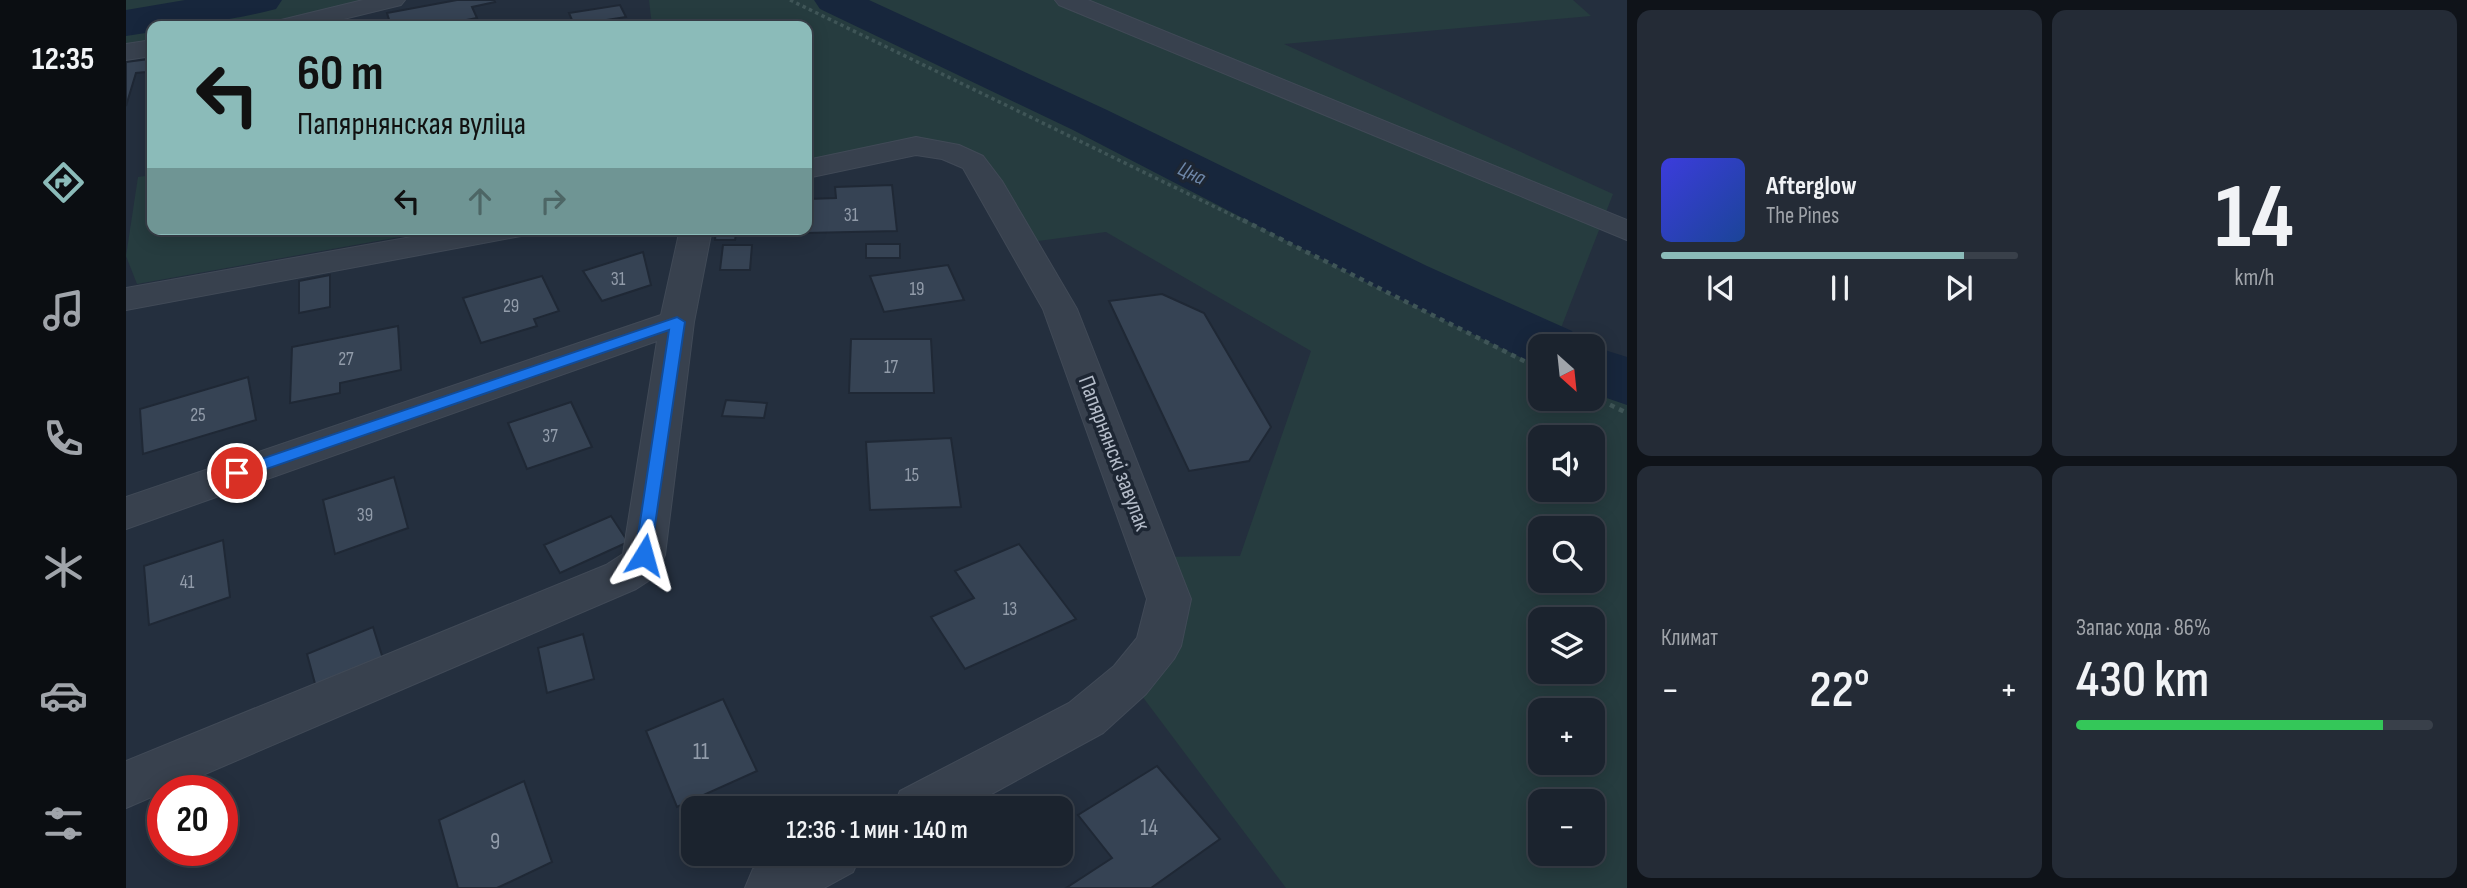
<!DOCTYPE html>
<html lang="ru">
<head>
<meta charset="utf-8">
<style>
	:root { --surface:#1b232e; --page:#242b36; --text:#f1f3f6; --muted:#a0a4aa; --line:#39404a; --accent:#8bbbb9 }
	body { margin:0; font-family:"Sofia Sans Condensed",sans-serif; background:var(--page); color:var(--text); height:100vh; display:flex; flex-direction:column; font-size:26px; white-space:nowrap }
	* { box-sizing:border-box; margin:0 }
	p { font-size:23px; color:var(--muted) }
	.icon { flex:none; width:38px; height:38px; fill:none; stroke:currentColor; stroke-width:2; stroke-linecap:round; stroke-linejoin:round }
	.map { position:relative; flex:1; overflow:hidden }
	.side { display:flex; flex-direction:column; gap:10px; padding:10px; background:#0f1319; width:840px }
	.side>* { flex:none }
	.hud { position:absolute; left:21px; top:21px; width:665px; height:214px; border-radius:14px; box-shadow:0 4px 18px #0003,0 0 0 2px var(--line); background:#8bbbb9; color:#111; overflow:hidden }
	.needle { width:46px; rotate:153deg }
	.controls { position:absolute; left:1402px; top:334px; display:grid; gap:14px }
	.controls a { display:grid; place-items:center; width:77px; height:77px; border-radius:14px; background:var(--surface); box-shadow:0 4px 18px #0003,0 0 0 2px var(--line); font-size:35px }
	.speed { position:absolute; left:21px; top:775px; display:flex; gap:14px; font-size:35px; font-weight:700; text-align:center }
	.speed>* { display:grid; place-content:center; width:91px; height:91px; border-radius:50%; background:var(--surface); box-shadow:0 4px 18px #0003,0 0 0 2px var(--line); line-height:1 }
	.speed .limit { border:10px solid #d22; background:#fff; color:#111 }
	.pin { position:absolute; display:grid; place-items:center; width:60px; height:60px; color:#fff; margin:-30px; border:4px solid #fff; border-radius:50%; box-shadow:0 2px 7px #0007 }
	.me { position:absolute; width:77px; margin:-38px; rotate:8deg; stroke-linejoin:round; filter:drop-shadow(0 0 5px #0008) }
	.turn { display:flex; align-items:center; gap:24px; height:147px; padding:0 35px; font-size:32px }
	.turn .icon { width:91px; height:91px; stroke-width:2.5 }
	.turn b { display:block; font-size:49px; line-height:60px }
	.lanes { display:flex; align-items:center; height:66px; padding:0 35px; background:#0003; justify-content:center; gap:35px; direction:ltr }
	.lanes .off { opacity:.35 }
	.big { font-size:52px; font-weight:600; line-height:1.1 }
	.side .widget { flex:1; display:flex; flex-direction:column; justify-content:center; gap:10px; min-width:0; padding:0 24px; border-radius:14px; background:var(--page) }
	.side .dial { align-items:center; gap:0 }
	.dial b { font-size:91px; line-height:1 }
	.song { display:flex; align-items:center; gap:21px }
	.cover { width:84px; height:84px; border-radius:10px; background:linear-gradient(135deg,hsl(240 70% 55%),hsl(220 70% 35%)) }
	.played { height:7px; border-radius:4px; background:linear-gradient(90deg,var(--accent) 85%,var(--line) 85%) }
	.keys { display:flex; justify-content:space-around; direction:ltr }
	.heat { display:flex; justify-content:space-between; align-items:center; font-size:38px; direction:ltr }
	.charge { height:10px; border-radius:5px; background:linear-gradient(90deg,#34c759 86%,var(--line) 0) }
	.side .tiles { flex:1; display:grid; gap:10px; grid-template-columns:repeat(2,1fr) }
	.trip { position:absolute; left:555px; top:796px; width:392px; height:70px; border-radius:14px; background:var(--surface); box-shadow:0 4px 18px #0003,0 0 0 2px var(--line); font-weight:600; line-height:70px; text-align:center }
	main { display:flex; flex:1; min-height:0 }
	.dock { display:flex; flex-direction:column; width:126px; justify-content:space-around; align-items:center; background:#0b0e12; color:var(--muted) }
	.dock .icon { width:49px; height:49px }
	.dock .selected { color:var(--accent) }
	.dock b { font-size:32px; color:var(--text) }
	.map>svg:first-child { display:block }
	.green { fill:#263c3f; fill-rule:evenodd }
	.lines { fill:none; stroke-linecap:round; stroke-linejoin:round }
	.river { fill:#17263c; fill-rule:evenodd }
	.building { fill:#364354; stroke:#1f2835; stroke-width:2 }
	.minor-casing { stroke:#414a57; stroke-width:2 }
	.path-far1 { stroke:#3f5557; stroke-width:3.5; stroke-dasharray:3.5 3.5; stroke-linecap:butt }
	.path { stroke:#3f5557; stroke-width:4.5; stroke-dasharray:5 5; stroke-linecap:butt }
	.minor { fill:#38414e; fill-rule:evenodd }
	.route { fill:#1a73e8; stroke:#114b97; stroke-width:2 }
	.labels { text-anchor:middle; stroke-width:7; stroke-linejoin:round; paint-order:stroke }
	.number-label { font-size:19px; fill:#929caa }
	.far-water-label { font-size:21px; font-style:italic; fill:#6d86a8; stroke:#1d2633 }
	.street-label { font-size:23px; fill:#b4bcc9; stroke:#1d2633 }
	.near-number-label { font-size:23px; fill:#929caa }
</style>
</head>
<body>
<main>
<nav class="dock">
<b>12:35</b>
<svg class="icon selected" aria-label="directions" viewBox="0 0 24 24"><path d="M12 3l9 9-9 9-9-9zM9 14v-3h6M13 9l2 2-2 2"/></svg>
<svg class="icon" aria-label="music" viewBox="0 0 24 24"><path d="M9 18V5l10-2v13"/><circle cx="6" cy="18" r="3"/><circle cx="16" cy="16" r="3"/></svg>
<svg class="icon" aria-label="phone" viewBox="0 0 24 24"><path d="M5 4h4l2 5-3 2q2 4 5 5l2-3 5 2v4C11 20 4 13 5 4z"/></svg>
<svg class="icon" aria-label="climate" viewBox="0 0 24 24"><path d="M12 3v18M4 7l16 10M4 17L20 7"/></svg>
<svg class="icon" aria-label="car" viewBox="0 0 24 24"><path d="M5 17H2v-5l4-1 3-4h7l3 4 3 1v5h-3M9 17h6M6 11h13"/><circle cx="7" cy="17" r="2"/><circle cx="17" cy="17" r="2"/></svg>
<svg class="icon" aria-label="filters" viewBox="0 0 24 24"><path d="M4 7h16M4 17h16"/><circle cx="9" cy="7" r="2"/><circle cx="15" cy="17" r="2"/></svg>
</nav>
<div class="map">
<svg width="1501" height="888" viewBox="0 0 1501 888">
	<rect width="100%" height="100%" fill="#242f3e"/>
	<g class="green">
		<polygon points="0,0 267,0 160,26 26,26 26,48 0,52"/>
		<path d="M523 0H1447L1465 16 1158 44 1487 194 1428 346H1414V399H1466L1467 366 1501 382V888H1160L1004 680 1032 646 1029 557 1114 556 1185 351 980 232 897 243 847 162 790 146 681 165V26H526ZM1414 438H1466V490H1414ZM1414 528H1466V581H1414ZM1414 620H1466V672H1414ZM1414 710H1466V763H1414ZM1414 802H1466V854H1414Z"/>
		<polygon points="26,175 26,229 318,229 11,284 0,256 12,177"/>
	</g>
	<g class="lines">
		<g class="river">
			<path d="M59 0H156L150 9C110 19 68 26 26 26V32L0 36V10Z"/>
			<polygon points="688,0 743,0 981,110 1301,266 1446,331 1455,346 1414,346 1414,364 1402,361 1259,292 947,130 694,9"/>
			<polygon points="1463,346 1466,346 1501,357 1501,405 1466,393 1466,346"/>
		</g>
	</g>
	<g class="building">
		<polygon points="331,0 368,0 369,2 346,7 351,18 309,26 265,26 261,13"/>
		<polygon points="494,5 500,17 448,25 443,13"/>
		<polygon points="23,59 20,72 10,73 0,106 0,62"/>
		<polygon points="766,185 771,231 679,233 681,199 710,198 709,187"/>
		<polygon points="590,229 611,229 609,240 589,240"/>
		<rect x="740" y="244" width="34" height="14"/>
		<polygon points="597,245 626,245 624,270 594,270"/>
		<polygon points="517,252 525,285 476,301 457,271"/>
		<polygon points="822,265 838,300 758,312 744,276"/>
		<polygon points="204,275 204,307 173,313 173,281"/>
		<polygon points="416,276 433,311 408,319 411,326 355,343 337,298"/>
		<polygon points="1036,294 1078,313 1145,427 1123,461 1063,471 983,301"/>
		<polygon points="272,326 275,370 214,383 214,393 164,403 166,347"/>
		<polygon points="725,339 805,339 808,393 723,393"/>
		<polygon points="122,377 130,420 17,454 14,409"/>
		<polygon points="600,400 641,403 638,418 596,416"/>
		<polygon points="445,402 466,447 401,469 382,423"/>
		<polygon points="825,438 835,507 744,510 740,442"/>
		<polygon points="268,477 282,528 209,554 197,500"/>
		<polygon points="485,516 502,542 434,573 418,545"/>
		<polygon points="97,540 104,597 23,625 18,566"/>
		<polygon points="893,544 950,619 839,669 805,617 848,598 829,571"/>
		<polygon points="247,627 258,662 191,691 181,654"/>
		<polygon points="457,634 468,679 421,693 412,648"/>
		<polygon points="597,699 631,771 551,807 520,731"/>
		<polygon points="1031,766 1094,839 1025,888 940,888 986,858 952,815"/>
		<polygon points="398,781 426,862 371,888 332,888 313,820"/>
	</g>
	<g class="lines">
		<defs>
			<g id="minor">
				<polygon points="237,0 279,0 275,5 189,26 148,26 151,21"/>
				<polygon points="929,0 962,0 1501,220 1501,240 933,5"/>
				<polygon points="26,40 26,56 0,60 0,44"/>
				<polygon points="790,137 833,145 857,156 876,181 951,309 1065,599 1055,646 1048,659 1020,694 977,733 840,808 767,808 774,791 943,703 988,666 1011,638 1021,599 917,309 837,168 816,159 790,155 681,178 681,160"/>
				<polygon points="330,229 400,229 395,236 384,238 0,310 0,288"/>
				<polygon points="554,229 586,229 568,322 539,555 527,578 510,589 0,808 0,761 480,565 497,554 531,341 0,529 0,497 535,315"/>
				<polygon points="656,854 735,854 727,872 698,888 619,888 627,869"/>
			</g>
		</defs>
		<use href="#minor" class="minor-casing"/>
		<polyline class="path-far1" points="664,0 1120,222"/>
		<g class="path">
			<polyline points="1117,220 1414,369"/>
			<polyline points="1466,396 1501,413"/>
		</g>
		<use href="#minor" class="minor"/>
	</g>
	<polygon class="route" points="551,317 559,322 524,559 512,559 509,555 543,330 117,477 106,477 103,473 106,469"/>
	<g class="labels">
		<g class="number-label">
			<text x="725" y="221">31</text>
			<text x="492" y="285">31</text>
			<text x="791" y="295">19</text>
			<text x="385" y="312">29</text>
			<text x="220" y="365">27</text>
			<text x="765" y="373">17</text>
			<text x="72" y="421">25</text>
			<text x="424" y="442">37</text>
			<text x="786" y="481">15</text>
			<text x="239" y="521">39</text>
			<text x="61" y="588">41</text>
			<text x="884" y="615">13</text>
		</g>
		<g class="far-water-label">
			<text transform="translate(1066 173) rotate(26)" y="7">Цна</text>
		</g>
		<g class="street-label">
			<text transform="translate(989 453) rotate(69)" y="8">Папярнянскі завулак</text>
		</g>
		<g class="near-number-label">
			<text x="575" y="759">11</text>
			<text x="1023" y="835">14</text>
			<text x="369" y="849">9</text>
		</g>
	</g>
</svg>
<div class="controls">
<a><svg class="needle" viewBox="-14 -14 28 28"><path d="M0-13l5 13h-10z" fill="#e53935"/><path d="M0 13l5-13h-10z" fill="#a0a4aa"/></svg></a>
<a><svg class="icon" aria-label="sound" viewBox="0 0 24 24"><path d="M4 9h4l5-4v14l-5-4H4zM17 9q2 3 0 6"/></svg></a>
<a><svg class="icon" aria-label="search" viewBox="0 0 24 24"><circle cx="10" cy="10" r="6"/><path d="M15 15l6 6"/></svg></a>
<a><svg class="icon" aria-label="layers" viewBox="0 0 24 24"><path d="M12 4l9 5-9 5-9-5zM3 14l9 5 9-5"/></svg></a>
<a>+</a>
<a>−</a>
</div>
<div class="speed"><div class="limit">20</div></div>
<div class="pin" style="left:111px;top:473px;background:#d93025"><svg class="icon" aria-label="arrive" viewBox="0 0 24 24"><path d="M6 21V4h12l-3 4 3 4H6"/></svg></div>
<svg class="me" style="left:518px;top:555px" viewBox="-20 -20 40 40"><path d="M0-17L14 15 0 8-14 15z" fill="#1a73e8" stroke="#fff" stroke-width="4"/></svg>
<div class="trip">12:36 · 1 мин · 140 m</div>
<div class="hud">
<div class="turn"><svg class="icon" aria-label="left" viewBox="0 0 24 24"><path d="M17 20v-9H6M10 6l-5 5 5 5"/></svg><div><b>60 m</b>Папярнянская вуліца</div></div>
<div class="lanes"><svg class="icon" aria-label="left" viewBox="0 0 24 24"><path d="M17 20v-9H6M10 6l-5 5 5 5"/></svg><svg class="icon off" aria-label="ahead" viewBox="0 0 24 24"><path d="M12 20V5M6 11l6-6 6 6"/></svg><svg class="icon off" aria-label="right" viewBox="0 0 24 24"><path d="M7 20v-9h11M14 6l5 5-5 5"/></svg></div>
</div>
</div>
<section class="side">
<div class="tiles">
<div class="widget">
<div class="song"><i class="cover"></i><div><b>Afterglow</b><p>The Pines</p></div></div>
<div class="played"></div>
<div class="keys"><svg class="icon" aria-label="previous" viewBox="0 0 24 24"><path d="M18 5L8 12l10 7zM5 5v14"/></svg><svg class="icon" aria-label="pause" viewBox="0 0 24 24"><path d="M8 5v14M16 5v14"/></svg><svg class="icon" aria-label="next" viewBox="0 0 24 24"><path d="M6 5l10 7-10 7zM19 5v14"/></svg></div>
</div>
<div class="widget dial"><b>14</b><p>km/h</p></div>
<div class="widget"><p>Климат</p>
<div class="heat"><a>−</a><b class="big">22°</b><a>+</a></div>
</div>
<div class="widget"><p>Запас хода · 86%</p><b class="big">430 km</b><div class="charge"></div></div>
</div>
</section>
</main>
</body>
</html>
